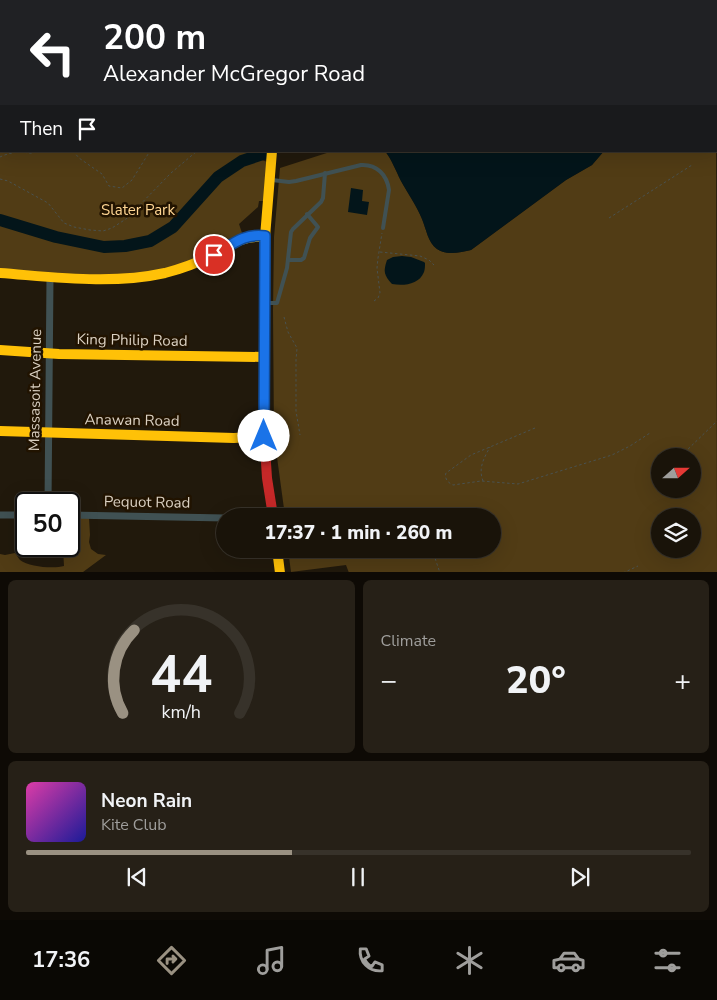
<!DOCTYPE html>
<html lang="en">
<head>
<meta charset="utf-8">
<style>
	:root { --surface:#191309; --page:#262017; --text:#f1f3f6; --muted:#9f9e9c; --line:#37322a; --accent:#9a9182 }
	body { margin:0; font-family:"Nunito Sans",sans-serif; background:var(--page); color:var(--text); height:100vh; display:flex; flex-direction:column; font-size:19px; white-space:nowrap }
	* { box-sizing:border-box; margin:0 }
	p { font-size:16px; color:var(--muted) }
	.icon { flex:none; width:28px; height:28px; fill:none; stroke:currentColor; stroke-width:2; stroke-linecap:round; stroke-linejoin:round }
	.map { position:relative; height:572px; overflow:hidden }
	.side { display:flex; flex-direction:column; gap:8px; padding:8px; background:#0e0a05; flex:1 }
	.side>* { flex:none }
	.banner { position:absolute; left:0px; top:0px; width:718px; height:152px; box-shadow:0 5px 20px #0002,0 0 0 1px var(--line); background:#202124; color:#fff; overflow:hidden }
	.needle { width:32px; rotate:69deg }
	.controls { position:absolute; left:651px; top:448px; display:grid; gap:10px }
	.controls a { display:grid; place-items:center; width:50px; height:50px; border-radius:50%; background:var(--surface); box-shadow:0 5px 20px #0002,0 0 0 1px var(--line); font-size:25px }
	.speed { position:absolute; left:15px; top:492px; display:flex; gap:10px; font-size:25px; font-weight:700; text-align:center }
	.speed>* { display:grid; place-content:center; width:65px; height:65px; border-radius:50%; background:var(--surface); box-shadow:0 5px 20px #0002,0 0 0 1px var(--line); line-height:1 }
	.speed .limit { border:2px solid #111; border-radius:8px; background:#fff; color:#111 }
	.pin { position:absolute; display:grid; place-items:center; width:42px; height:42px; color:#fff; margin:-21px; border:2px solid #fff; border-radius:50%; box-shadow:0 1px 5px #0007 }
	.me { position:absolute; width:55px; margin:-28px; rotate:0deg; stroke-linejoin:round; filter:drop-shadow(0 0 4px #0008) }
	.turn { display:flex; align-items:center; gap:18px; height:105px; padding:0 20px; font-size:22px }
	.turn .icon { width:65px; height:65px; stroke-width:2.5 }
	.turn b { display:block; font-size:35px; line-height:42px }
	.then { display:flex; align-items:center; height:48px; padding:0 20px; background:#0003; gap:10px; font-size:19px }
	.big { font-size:38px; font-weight:800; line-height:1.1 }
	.side .card { flex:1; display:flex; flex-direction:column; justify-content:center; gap:8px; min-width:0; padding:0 18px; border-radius:8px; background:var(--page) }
	.side .dial { align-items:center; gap:0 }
	.dial svg { height:130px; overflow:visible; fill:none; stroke:var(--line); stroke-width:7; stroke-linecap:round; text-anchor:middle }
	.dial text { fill:var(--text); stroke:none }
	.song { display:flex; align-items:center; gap:15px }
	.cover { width:60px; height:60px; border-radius:8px; background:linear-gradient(135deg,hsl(320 70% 55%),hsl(240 70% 35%)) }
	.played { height:5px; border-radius:2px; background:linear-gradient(90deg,var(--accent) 40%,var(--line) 40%) }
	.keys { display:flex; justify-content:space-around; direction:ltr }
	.heat { display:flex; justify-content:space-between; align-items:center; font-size:28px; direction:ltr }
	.side .tiles { flex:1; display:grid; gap:8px; grid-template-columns:1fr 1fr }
	.card:last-child { grid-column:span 2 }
	.trip { position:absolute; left:216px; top:508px; width:285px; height:50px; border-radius:25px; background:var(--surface); box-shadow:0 5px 20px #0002,0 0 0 1px var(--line); font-weight:800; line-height:50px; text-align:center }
	.dock { display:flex; height:80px; justify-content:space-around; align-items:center; background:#0a0804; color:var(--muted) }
	.dock .icon { width:35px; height:35px }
	.dock .selected { color:var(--accent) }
	.dock b { font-size:22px; color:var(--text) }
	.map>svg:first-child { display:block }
	.green { fill:#513c15; fill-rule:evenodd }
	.water { fill:#03151a }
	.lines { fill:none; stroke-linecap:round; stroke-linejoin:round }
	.river { stroke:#03151a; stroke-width:12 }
	.path { stroke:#4a5250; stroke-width:1; stroke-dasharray:2.5 2.5; stroke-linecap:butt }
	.lane { stroke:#405153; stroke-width:4 }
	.street { stroke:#405153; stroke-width:7 }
	.fast { stroke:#4caf50; stroke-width:10 }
	.slow { stroke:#ffc107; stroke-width:10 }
	.jam { stroke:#c62828; stroke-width:10 }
	.route-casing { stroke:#114b97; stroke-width:12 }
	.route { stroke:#1a73e8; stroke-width:9 }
	.labels { text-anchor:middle; stroke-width:5; stroke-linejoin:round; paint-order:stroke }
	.park-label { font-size:15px; fill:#ffd693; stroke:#211300 }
	.street-label { font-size:15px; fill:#dbd1c2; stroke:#211300 }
</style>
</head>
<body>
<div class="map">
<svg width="717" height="573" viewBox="0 0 717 573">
	<rect width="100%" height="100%" fill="#21190c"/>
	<g class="green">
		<polygon points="0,0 579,0 579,1 1,1 1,151 263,151 262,160 270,163 266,201 259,201 258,207 239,224 243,236 219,252 149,276 0,275"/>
		<path d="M716 71 717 572 349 573 346 565 291 572 288 549H492V516H285L274 435 273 311 274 237 280 168 333 151H385C392 160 396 171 401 181 408 194 417 206 422 219 426 228 428 243 437 249 446 256 461 252 471 250L566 180 592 165 604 151H716ZM660 456H692V489H660ZM660 516H692V549H660Z"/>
		<path d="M69 518H89L90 535 89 542 91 549 98 554 106 555 83 572 0 573V554L5 555 15 553C17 555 18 558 20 560 29 567 54 569 64 566L63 549 66 546H69Z"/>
	</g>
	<g class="water">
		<polygon points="553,0 717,0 717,74 716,1 552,1"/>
		<path d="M385 151H604L592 165 566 180 471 250C461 252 446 256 437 249 428 243 426 228 422 219 417 206 408 194 401 181 396 171 392 160 385 151Z"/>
		<polygon points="351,188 363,190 362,201 369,202 367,215 348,212"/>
		<path d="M402 256 411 257 424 262 425 263C425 266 425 269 424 272 419 285 403 286 392 284 384 275 383 272 387 260L393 257Z"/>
	</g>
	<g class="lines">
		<polyline class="river" points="0,220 56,237 104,247 125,246 150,241 173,227 218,177 242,161 272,151"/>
		<g class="path">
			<polyline points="25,0 28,1"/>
			<polyline points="440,0 448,1"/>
			<polyline points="204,1 207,0"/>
			<polyline points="277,1 277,0"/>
			<polyline points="378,1 381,0"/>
			<polyline points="471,1 475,0"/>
			<polyline points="73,151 79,158 102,174 109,186 122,188 132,180 150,151"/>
			<path d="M0 157C6 154 14 152 21 152 27 152 31 155 37 151"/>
			<polyline points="0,179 8,181 48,203 64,223 74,227 90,230 103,231 112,228 126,219 171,173 197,151"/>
			<polyline points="609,218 692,165"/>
			<polyline points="380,252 420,256 429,260 434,265"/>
			<polyline points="374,301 378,298 380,293 377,268 378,258 382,233"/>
			<polyline points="284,317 288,332 297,348 296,360 296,411 300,435"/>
			<path d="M535 428 471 455 446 473C444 478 448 483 453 485L481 481 518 484 612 455 630 446 650 433"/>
			<polyline points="681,456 717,421"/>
			<path d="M483 481C478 468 484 458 490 447"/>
			<polyline points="432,549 440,573"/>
			<polyline points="623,573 638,566"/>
		</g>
		<g class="lane">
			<polyline points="40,0 43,1"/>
			<polyline points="187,1 190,0"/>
			<polyline points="0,28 1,28"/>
			<polyline points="0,48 1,48"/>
			<polyline points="0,71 1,71"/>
			<polyline points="0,90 1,91"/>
			<path d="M272 180 289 182 296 181 361 165C377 164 387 175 389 190L383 228"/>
			<polyline points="288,260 301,260 304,258 310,238 318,227 307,214"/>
			<polyline points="266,303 277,303 287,268 291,232 293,229 321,202 323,198 325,173"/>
		</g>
		<g class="street">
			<polyline points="48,504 50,277"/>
			<polyline points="0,515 26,515"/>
			<polyline points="69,515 225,518"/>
		</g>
		<polyline class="fast" points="334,1 335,0"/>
		<g class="slow">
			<polyline points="320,1 321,0"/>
			<path d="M0 273C54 277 111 285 165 273 180 269 195 264 208 257 229 247 240 235 265 237"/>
			<polyline points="0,350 59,354 264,357"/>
			<polyline points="0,431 234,438 264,436"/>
			<polyline points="264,432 265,237 272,151"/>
			<polyline points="277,549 280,573"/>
		</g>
		<polyline class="jam" points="264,432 267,478 273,516"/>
	</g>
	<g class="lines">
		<defs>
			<path id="route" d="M214 255C232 245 243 233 265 236L264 436"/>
		</defs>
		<use href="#route" class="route-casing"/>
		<use href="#route" class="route"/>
	</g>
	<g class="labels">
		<g class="park-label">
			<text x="138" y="215">Slater Park</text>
		</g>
		<g class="street-label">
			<text transform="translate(132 340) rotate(1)" y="5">King Philip Road</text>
			<text transform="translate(35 390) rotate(-89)" y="5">Massasoit Avenue</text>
			<text transform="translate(132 420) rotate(1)" y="5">Anawan Road</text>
			<text transform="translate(147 502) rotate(1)" y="5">Pequot Road</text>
		</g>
	</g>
</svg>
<div class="controls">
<a><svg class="needle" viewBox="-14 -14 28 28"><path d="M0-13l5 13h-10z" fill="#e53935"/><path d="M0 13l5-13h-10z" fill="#9f9e9c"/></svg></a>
<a><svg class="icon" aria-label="layers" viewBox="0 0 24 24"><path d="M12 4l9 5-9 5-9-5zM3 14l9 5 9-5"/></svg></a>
</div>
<div class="speed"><div class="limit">50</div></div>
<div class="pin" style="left:214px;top:255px;background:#d93025"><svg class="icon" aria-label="arrive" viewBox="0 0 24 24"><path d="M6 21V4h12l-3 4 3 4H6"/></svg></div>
<svg class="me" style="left:264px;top:436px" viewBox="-20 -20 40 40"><circle r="19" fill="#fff"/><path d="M0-13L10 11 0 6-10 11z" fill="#1a73e8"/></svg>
<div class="trip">17:37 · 1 min · 260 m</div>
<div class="banner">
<div class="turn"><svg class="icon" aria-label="left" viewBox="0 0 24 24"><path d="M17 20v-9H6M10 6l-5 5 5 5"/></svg><div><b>200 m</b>Alexander McGregor Road</div></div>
<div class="then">Then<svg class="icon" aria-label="arrive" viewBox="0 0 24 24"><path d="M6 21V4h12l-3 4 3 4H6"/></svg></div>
</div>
</div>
<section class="side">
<div class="tiles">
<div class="card dial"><svg viewBox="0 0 100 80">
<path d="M14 69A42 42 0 1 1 86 69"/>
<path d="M14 69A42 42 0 0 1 21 18" stroke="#9a9182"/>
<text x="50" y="56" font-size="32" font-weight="700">44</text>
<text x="50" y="72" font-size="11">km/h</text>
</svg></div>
<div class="card"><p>Climate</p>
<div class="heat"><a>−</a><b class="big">20°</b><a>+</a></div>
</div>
<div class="card">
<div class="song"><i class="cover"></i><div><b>Neon Rain</b><p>Kite Club</p></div></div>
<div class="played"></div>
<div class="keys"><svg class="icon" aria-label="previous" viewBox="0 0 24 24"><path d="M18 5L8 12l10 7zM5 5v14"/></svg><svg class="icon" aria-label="pause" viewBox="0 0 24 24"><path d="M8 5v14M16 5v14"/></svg><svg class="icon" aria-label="next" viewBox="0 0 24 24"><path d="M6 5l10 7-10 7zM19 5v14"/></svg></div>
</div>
</div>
</section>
<nav class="dock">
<b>17:36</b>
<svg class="icon selected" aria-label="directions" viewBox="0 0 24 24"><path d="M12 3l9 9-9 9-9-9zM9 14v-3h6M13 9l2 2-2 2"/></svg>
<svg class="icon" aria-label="music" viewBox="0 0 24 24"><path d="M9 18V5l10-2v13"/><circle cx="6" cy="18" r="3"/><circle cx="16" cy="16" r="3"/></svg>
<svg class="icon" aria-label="phone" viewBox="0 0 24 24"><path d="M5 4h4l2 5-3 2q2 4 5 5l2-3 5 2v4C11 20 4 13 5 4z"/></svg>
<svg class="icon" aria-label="climate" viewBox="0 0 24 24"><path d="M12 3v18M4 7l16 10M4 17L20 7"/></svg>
<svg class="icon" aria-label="car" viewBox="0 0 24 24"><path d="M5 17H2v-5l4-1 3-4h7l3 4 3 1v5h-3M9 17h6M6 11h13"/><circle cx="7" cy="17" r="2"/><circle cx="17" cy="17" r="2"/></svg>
<svg class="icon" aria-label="filters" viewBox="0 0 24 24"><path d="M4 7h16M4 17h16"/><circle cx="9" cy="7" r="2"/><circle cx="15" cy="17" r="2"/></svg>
</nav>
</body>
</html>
